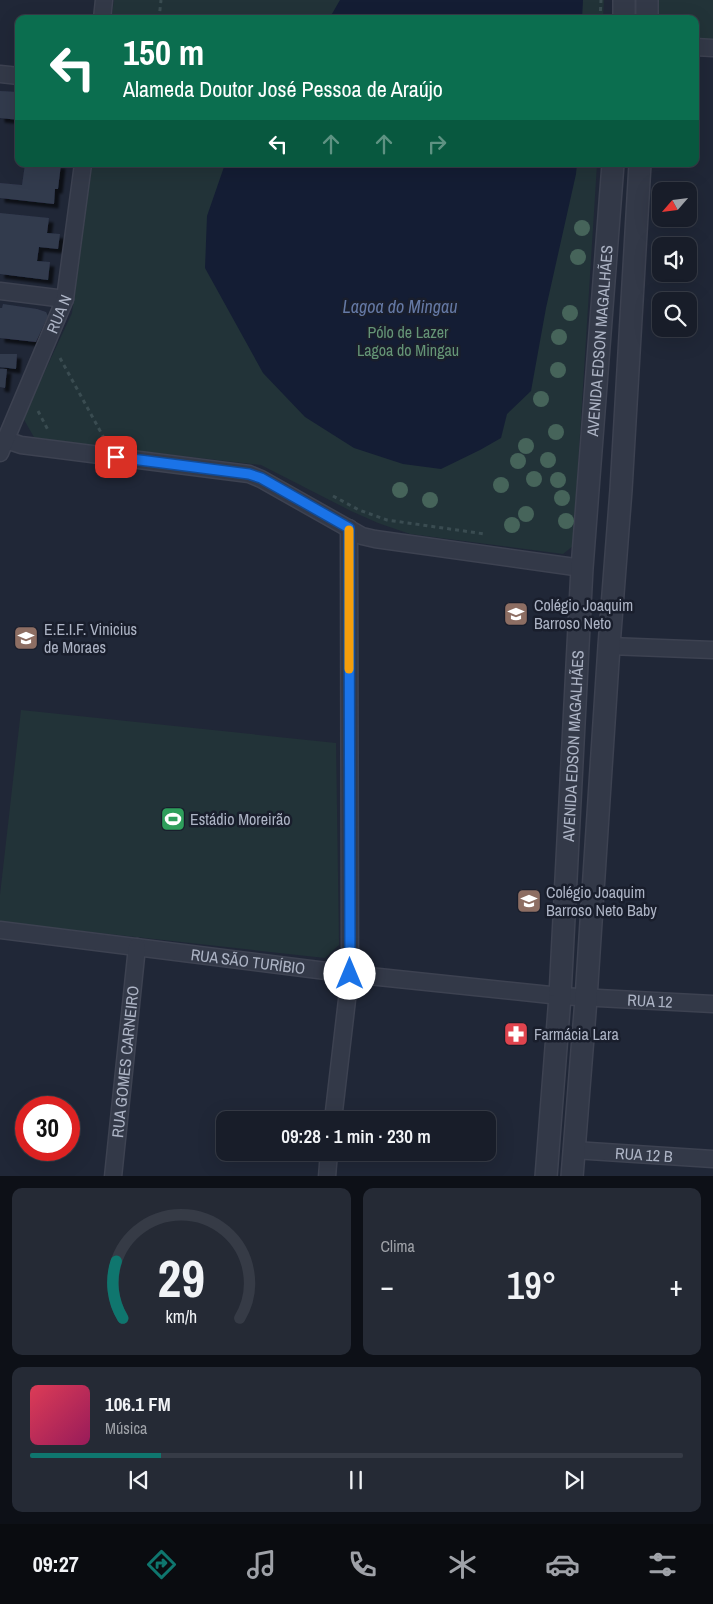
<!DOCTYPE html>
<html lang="pt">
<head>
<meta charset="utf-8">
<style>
	:root { --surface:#181d29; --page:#252a35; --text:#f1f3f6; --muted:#9fa2a8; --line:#363b46; --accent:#0f766e }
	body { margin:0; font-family:"Archivo Narrow",sans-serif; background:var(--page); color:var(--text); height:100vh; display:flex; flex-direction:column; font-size:19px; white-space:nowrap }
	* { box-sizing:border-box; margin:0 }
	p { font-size:16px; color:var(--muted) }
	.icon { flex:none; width:28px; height:28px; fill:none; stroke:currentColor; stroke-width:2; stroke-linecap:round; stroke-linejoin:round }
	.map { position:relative; height:1176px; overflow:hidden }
	.panel { display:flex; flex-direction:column; gap:12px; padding:12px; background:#0d1017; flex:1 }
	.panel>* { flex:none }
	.guide { position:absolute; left:15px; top:15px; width:684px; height:152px; border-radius:10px; box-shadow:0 5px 20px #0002,0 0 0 1px var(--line); background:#0b6e4f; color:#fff; overflow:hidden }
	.needle { width:32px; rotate:242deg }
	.fabs { position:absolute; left:652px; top:182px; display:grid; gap:10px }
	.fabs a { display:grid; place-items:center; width:45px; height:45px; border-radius:10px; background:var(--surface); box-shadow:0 5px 20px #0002,0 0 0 1px var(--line); font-size:25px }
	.speed { position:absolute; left:15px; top:1096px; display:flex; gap:10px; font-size:25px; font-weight:700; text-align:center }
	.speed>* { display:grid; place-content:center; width:65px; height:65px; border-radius:50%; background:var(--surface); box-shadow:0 5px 20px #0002,0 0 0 1px var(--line); line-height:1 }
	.speed .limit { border:8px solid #d22; background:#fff; color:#111 }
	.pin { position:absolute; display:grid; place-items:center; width:42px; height:42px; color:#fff; margin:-21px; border-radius:10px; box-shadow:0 2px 8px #0006 }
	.me { position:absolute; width:55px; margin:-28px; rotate:0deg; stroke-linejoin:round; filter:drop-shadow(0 0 4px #0008) }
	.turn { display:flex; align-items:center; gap:18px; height:105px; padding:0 25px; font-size:22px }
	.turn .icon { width:65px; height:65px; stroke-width:2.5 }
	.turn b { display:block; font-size:35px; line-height:42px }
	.lanes { display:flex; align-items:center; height:48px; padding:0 25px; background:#0003; justify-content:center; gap:25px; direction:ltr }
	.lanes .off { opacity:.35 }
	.big { font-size:38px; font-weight:600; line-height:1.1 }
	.panel .tile { flex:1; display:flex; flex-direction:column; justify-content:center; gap:8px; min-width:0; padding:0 18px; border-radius:10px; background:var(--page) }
	.panel .dial { align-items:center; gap:0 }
	.dial svg { height:130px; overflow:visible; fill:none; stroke:var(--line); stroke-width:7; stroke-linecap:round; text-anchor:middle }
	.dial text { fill:var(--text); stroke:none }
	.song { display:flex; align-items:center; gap:15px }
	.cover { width:60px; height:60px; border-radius:8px; background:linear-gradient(135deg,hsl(350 70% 55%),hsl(330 70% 35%)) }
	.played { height:5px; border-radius:2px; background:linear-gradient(90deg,var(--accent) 20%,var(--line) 20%) }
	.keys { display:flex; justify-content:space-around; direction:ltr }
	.heat { display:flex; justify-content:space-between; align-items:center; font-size:28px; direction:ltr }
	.panel .tiles { flex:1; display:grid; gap:12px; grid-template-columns:1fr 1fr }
	.tile:last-child { grid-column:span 2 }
	.trip { position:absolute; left:216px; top:1111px; width:280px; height:50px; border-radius:10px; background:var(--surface); box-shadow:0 5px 20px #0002,0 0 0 1px var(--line); font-weight:600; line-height:50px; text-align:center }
	.menu { display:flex; height:80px; justify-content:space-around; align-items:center; background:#0a0c10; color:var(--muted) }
	.menu .icon { width:35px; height:35px }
	.menu .active { color:var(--accent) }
	.menu b { font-size:22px; color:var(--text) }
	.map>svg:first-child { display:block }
	.green { fill:#223338 }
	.water { fill:#141d34 }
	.building { fill:#323a4e; filter:url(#shadow) }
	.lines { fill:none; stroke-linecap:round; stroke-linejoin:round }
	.minor-casing { stroke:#3d4251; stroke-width:19 }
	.tertiary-casing { stroke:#3d4251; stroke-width:24 }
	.path { stroke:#3a4c51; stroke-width:3; stroke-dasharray:4 4; stroke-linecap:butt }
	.minor { stroke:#333948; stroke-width:16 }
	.tertiary { stroke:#333948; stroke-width:21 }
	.tree { fill:#46645a }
	.route-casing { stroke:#114b97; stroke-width:12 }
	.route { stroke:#1a73e8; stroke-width:9 }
	.slow { stroke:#f59e0b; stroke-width:9 }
	.labels { text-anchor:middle; stroke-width:5; stroke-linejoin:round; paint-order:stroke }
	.street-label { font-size:16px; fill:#adb4c5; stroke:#191e2c }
	.park-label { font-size:16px; fill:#659576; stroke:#191e2c }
	.poi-label { font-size:16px; fill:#adb4c5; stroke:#191e2c; text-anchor:start }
	.water-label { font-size:18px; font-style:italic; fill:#6579a5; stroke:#191e2c }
</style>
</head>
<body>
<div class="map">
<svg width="713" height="1177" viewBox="0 0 713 1177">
	<defs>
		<filter id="shadow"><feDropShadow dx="4.5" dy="4.5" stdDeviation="1" flood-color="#0009"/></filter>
	</defs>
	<rect width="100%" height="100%" fill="#202737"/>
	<g class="green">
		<polygon points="114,0 604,0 603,19 111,19"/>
		<polygon points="654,0 713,0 713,40 695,38 695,19 652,19"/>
		<polygon points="92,164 597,164 573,546 563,554 410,534 378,523 351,511 261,465 35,439 23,418 72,313"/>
		<polygon points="21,710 336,743 339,945 325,958 0,922 0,895"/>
	</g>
	<g class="water">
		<polygon points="340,0 583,0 582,19 329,19"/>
		<polygon points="225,164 577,164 576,174 546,308 531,391 507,414 501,438 480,450 441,469 403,464 354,448 305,417 263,373 205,268 207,216"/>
	</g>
	<g class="building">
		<polygon points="0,91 19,92 19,120 0,118"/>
		<polygon points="25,164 61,164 58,189 55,189 54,204 0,198 0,183 22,185"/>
		<polygon points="0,213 49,218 47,233 60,234 58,249 39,247 37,261 50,262 48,280 0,274"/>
		<polygon points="3,304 37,309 46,312 48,316 36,342 0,338 0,308 2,308"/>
		<polygon points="0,354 17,354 16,369 0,367"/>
		<polygon points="0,369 7,369 5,388 0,387"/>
	</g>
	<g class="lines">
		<defs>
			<g id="minor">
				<polyline points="102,19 104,0"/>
				<polyline points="695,47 713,48"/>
				<polyline points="0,74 19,76"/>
				<polyline points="0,291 65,299"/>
				<polyline points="6,440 21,445 249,474 261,479 362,536 375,539 582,568"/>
				<path id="s1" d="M0 453 65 299 83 164"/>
				<polyline points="609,646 713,650"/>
				<path id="s2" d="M0 930 350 974 560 996 713 1004"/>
				<polyline points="333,1120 350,974 349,528"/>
				<path id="s3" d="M574 1150 713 1159"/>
				<path id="s4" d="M113 1177 137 947"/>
				<polyline points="327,1177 329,1152"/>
			</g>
			<g id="tertiary">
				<polyline points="624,19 624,0"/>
				<polyline points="647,19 647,0"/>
				<path id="s5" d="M546 1177 560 996 582 568 613 164"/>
				<polyline points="572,1177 586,999 609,646 621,490 640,164"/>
			</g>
		</defs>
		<use href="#minor" class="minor-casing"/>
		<use href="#tertiary" class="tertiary-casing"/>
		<g class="path">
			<polyline points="159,19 161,0"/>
			<polyline points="600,19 601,0"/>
			<polyline points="60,358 104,438"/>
			<polyline points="38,411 48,430"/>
			<polyline points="333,496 359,510 387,520 485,534"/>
		</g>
		<use href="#minor" class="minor"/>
		<use href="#tertiary" class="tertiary"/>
	</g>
	<g class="tree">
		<circle cx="582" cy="228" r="8"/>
		<circle cx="578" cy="257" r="8"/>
		<circle cx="570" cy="313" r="8"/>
		<circle cx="559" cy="337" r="8"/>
		<circle cx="558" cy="370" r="8"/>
		<circle cx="541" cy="399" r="8"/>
		<circle cx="556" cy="432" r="8"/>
		<circle cx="526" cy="446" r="8"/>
		<circle cx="548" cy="460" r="8"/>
		<circle cx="518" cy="461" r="8"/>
		<circle cx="534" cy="479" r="8"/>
		<circle cx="558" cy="480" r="8"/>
		<circle cx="501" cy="485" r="8"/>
		<circle cx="400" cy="490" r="8"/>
		<circle cx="562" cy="498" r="8"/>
		<circle cx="430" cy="500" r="8"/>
		<circle cx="526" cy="514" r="8"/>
		<circle cx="566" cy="521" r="8"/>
		<circle cx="512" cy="525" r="8"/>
	</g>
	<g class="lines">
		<defs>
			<polyline id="route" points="116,457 249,474 261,478 349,528 350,974"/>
		</defs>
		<use href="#route" class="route-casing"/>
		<use href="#route" class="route"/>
		<polyline class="slow" points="349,530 349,669"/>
	</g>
	<defs>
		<symbol id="school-square" viewBox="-11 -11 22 22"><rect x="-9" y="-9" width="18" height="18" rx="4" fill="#8d6e63" stroke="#191e2c"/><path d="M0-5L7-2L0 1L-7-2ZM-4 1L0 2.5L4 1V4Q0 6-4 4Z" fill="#fff"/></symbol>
		<symbol id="stadium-square" viewBox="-11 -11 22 22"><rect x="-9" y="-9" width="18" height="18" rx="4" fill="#2e9e5b" stroke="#191e2c"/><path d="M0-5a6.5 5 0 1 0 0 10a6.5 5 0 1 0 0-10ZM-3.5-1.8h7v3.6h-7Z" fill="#fff"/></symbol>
		<symbol id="pharmacy-square" viewBox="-11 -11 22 22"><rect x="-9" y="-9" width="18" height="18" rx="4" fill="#e0444e" stroke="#191e2c"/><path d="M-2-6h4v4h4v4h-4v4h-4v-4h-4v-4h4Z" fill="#fff"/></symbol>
	</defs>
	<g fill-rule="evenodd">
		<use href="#school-square" x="502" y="600" width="28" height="28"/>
		<use href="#school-square" x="12" y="624" width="28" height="28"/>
		<use href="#stadium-square" x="159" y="805" width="28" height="28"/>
		<use href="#school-square" x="515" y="887" width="28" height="28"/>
		<use href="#pharmacy-square" x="502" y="1020" width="28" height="28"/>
	</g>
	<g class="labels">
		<g class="street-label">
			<text dy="6" stroke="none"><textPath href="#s1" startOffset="151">RUA N</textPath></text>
			<text dy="6" stroke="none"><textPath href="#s5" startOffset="838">AVENIDA EDSON MAGALHÃES</textPath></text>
			<text dy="6" stroke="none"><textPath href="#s5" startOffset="432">AVENIDA EDSON MAGALHÃES</textPath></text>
			<text dy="6" stroke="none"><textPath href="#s2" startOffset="250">RUA SÃO TURÍBIO</textPath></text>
			<text dy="6" stroke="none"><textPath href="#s2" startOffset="654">RUA 12</textPath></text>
			<text dy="6" stroke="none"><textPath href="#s4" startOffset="116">RUA GOMES CARNEIRO</textPath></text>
			<text dy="6" stroke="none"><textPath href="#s3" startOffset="70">RUA 12 B</textPath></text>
		</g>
		<g class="park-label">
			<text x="408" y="338">Pólo de Lazer<tspan x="408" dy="18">Lagoa do Mingau</tspan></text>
		</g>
		<g class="poi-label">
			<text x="534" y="611">Colégio Joaquim<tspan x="534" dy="18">Barroso Neto</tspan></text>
			<text x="44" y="635">E.E.I.F. Vinicius<tspan x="44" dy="18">de Moraes</tspan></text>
			<text x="190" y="825">Estádio Moreirão</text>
			<text x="546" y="898">Colégio Joaquim<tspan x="546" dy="18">Barroso Neto Baby</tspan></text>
			<text x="534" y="1040">Farmácia Lara</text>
		</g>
		<g class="water-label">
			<text x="400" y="313">Lagoa do Mingau</text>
		</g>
	</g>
</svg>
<div class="fabs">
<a><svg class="needle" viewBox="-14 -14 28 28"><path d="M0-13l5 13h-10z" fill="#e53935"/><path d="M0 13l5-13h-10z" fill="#9fa2a8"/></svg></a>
<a><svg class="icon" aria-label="sound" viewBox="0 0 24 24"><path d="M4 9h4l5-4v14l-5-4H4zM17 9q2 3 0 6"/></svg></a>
<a><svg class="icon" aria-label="search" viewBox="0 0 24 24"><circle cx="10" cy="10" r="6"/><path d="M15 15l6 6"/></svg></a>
</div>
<div class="speed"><div class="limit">30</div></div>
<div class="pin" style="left:116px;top:457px;background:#d93025"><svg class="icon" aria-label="arrive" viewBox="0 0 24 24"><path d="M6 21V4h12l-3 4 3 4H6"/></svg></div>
<svg class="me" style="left:350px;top:974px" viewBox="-20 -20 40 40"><circle r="19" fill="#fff"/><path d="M0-13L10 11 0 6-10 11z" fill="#1a73e8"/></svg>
<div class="trip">09:28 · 1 min · 230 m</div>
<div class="guide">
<div class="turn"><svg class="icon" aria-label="left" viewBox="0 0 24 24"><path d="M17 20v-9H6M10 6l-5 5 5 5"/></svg><div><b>150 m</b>Alameda Doutor José Pessoa de Araújo</div></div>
<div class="lanes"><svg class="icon" aria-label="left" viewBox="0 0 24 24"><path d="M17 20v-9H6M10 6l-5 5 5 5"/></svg><svg class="icon off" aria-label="ahead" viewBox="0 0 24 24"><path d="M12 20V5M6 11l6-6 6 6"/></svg><svg class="icon off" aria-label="ahead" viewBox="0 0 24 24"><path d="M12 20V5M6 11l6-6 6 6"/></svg><svg class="icon off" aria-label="right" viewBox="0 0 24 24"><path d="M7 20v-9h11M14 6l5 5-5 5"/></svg></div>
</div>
</div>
<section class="panel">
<div class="tiles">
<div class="tile dial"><svg viewBox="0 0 100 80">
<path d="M14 69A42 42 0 1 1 86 69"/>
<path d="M14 69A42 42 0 0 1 10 34" stroke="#0f766e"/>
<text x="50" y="56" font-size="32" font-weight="700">29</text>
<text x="50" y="72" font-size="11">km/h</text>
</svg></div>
<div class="tile"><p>Clima</p>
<div class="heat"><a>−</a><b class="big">19°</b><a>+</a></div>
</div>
<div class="tile">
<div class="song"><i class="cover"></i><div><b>106.1 FM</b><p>Música</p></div></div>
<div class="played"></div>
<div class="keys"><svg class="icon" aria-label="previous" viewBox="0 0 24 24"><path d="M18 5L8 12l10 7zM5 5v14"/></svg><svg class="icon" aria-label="pause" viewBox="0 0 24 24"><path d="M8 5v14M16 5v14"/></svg><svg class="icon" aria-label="next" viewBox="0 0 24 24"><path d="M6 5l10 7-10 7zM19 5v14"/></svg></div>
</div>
</div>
</section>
<nav class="menu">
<b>09:27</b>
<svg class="icon active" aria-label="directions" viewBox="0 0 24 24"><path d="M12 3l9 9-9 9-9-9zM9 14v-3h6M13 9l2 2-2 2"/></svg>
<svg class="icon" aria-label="music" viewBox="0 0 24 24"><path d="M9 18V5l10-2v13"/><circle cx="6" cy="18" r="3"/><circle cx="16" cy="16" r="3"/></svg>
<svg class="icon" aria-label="phone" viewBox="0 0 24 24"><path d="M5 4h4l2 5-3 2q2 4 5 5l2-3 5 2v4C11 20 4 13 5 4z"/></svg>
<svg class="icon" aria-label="climate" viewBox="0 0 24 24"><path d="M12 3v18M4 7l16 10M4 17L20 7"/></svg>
<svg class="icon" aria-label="car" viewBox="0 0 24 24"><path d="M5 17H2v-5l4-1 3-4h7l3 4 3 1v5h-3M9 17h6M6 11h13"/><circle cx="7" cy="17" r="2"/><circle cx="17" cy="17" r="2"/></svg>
<svg class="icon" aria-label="filters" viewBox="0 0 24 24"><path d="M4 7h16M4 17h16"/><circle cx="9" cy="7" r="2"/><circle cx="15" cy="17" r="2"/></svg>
</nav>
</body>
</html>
